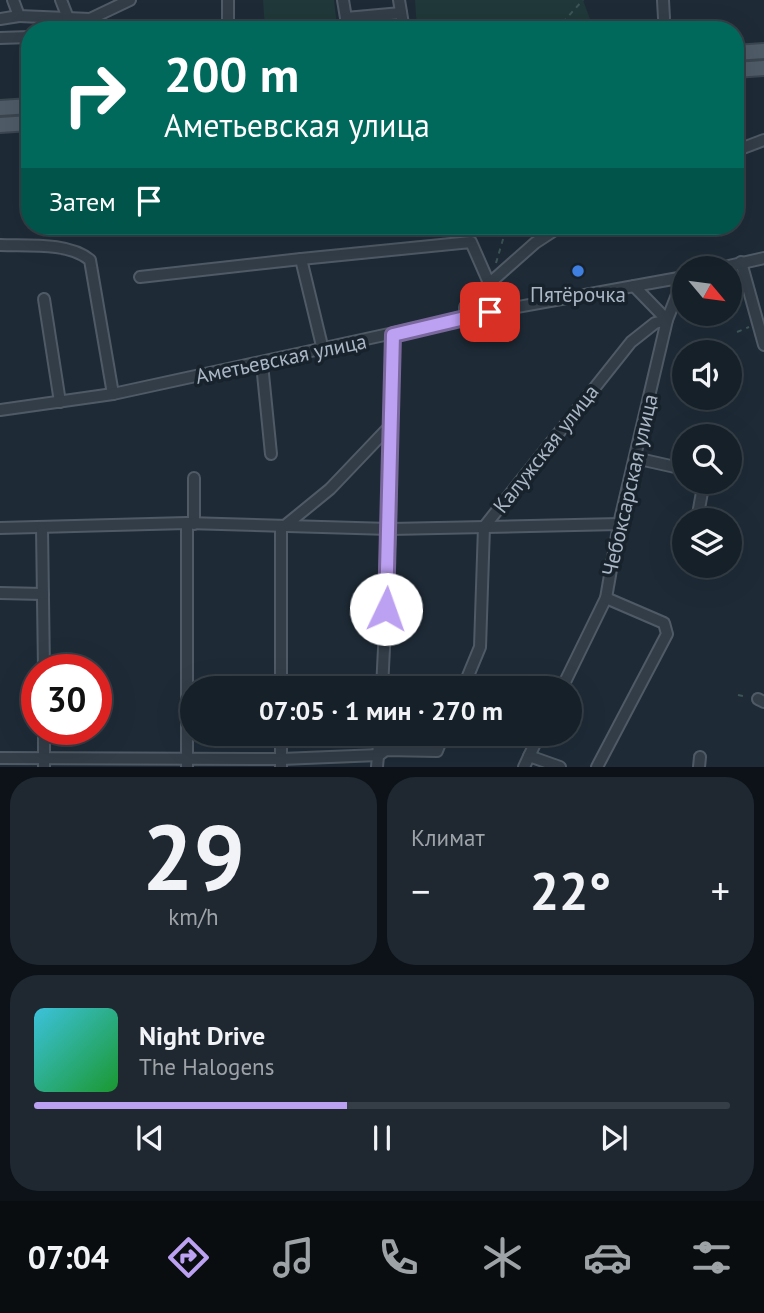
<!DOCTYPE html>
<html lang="ru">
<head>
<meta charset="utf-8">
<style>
	:root { --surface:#162029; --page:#1f2831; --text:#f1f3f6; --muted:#9ea3a8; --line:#353e46; --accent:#bca0f2 }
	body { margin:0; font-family:"PT Sans",sans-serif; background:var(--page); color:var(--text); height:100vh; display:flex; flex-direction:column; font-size:26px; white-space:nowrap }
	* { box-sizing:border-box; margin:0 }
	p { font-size:23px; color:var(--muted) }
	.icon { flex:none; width:38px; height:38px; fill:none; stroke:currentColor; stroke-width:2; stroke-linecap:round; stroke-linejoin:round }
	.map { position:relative; height:767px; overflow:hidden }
	.side { display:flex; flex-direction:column; gap:10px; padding:10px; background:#0c1217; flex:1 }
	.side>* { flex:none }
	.banner { position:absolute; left:21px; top:21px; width:723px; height:214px; border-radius:28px; box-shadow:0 7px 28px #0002,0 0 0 2px var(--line); background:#00695c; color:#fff; overflow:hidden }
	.needle { width:46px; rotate:119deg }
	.fabs { position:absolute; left:672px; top:256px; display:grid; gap:14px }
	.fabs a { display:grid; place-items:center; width:70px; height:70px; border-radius:50%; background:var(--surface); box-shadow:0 7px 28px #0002,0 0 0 2px var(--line); font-size:35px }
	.speed { position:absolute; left:21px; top:654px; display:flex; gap:14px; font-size:35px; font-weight:700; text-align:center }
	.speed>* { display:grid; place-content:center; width:91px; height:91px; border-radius:50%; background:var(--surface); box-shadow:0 7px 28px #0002,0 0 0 2px var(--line); line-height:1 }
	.speed .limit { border:10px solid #d22; background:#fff; color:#111 }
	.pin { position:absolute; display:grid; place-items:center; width:60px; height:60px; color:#fff; margin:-30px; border-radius:14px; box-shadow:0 4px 10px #0006 }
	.me { position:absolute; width:77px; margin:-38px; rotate:3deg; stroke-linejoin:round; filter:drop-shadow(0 0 5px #0008) }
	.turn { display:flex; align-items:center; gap:24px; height:147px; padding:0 28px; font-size:32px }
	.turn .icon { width:91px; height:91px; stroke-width:2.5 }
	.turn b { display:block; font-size:49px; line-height:60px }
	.then { display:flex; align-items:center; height:66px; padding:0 28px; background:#0003; gap:14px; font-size:26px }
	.big { font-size:52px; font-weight:600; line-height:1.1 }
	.side .card { flex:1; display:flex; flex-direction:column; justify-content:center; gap:10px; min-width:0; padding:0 24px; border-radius:28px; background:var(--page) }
	.side .dial { align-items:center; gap:0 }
	.dial b { font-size:91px; line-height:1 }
	.song { display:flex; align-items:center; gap:21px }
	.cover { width:84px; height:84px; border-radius:10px; background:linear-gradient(135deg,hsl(190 70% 55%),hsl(130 70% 35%)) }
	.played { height:7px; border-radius:4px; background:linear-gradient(90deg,var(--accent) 45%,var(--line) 45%) }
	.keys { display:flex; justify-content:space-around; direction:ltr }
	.heat { display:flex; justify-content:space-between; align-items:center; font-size:38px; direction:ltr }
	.side .tiles { flex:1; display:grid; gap:10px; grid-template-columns:1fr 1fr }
	.card:last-child { grid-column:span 2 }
	.trip { position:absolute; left:180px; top:676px; width:402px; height:70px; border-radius:35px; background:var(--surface); box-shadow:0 7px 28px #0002,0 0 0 2px var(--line); font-weight:600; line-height:70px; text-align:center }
	.tabs { display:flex; height:112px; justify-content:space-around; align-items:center; background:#090d10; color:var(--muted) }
	.tabs .icon { width:49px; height:49px }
	.tabs .current { color:var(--accent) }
	.tabs b { font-size:32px; color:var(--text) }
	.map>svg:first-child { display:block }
	.green { fill:#203839 }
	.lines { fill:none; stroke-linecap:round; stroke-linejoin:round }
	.minor-casing { stroke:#4f5a66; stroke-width:14 }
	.major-casing { stroke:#3b4651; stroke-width:18 }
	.path { stroke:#3d5556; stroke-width:2; stroke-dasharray:5 5; stroke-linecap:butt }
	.minor { stroke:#323d48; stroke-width:10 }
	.major { stroke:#4f5c68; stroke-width:14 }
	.route-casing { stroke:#7a689d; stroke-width:18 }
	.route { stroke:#bca0f2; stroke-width:12 }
	.shop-dot { fill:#3f7fe0; stroke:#17222c; stroke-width:2.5 }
	.labels { text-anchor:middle; stroke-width:7; stroke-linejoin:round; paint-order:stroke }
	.poi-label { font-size:21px; fill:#abb7c5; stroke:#17222c }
	.street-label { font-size:21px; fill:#abb7c5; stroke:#17222c }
</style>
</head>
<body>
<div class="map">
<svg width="764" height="767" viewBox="0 0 764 767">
	<rect width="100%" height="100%" fill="#1e2b37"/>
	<g class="green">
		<polygon points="263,0 334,0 337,26 265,30"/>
		<polygon points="415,0 583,0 594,30 417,30"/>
	</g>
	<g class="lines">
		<defs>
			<g id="minor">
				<polyline points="13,0 19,16 90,19 130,0"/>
				<polyline points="61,0 68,18"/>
				<polyline points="228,0 228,30"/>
				<polyline points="343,0 346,18"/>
				<polyline points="399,0 404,30"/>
				<polyline points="663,0 664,18"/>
				<polyline points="0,19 19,16"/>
				<polyline points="347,30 346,18 401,13"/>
				<polyline points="0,38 30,37"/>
				<polyline points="735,151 764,140"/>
				<path d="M0 245C27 246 69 242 90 260L113 394"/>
				<polyline points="301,259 471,242 489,283"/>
				<polyline points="741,262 764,345"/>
				<polyline points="720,268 764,258"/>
				<polyline points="140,277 301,259 323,350"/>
				<polyline points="44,299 60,402"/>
				<polyline points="465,318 465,307 474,297 535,243 561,226"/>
				<polyline points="262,364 271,454"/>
				<polyline points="0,410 113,394 490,312 684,277"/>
				<polyline points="712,436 713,431"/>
				<polyline points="635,458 684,469"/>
				<polyline points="194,478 194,524"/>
				<polyline points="697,520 704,481"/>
				<polyline points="0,528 187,523 390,529 619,524"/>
				<polyline points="42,528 44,670"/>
				<polyline points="0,593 43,594"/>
				<polyline points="281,688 281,529 330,489 391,425"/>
				<polyline points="382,688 390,529 393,335"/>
				<polyline points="463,688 480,647 484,527 631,342 655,323 667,320 634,286"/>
				<polyline points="562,688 606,598 619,524 667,320 684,277"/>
				<polyline points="758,699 764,702"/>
				<polyline points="44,730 44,767"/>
				<polyline points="281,733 281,767"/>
				<polyline points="529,756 560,767"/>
				<polyline points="0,758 281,759 379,755 386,750 437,751 444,733"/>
				<polyline points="187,767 187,523"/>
				<polyline points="377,767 380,733"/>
				<polyline points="524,767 540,733"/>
				<polyline points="597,767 667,634 664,623 606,598"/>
				<polyline points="699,767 700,757"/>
			</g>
			<g id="major">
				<polyline points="735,53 764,51"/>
				<polyline points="735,70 764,68"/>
				<polyline points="0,108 30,106"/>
				<polyline points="0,125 30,123"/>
			</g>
		</defs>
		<use href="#minor" class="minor-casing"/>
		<use href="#major" class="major-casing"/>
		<g class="path">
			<polyline points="556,30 583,0"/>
			<polyline points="496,263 504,236 503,226"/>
			<polyline points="737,332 749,327"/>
			<polyline points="738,695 747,697"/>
		</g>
		<use href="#minor" class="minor"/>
		<use href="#major" class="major"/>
	</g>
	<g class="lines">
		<defs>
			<polyline id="route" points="386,609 393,335 490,312"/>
		</defs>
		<use href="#route" class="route-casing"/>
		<use href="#route" class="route"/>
	</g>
	<circle class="shop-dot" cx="578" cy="271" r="7"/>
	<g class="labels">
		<g class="poi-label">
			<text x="578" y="302">Пятёрочка</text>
		</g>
		<g class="street-label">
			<text transform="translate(281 359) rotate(-12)" y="7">Аметьевская улица</text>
			<text transform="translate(546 449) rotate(-52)" y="7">Калужская улица</text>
			<text transform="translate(630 485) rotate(-77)" y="7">Чебоксарская улица</text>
		</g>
	</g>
</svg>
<div class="fabs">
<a><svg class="needle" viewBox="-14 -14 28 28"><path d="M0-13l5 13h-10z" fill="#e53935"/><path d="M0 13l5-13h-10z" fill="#9ea3a8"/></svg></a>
<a><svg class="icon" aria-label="sound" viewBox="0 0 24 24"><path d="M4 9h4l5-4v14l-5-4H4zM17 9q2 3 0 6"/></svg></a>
<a><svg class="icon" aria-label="search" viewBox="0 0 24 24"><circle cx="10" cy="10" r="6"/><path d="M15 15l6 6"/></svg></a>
<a><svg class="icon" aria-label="layers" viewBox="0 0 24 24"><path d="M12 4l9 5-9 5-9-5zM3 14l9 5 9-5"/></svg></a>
</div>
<div class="speed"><div class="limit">30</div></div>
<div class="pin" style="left:490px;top:312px;background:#d93025"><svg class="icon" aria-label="arrive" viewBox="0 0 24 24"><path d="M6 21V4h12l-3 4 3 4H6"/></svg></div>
<svg class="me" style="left:386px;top:609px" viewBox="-20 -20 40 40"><circle r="19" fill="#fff"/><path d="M0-13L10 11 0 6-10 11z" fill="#bca0f2"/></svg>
<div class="trip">07:05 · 1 мин · 270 m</div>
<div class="banner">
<div class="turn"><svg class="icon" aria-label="right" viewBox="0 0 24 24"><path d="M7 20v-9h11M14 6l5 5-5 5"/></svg><div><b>200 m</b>Аметьевская улица</div></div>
<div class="then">Затем<svg class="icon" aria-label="arrive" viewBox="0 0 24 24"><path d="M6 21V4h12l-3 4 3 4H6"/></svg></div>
</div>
</div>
<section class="side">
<div class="tiles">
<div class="card dial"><b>29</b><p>km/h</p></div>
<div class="card"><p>Климат</p>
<div class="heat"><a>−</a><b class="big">22°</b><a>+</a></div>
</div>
<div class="card">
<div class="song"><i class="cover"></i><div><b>Night Drive</b><p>The Halogens</p></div></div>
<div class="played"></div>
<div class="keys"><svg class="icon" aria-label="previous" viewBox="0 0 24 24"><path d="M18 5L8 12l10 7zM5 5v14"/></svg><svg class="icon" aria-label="pause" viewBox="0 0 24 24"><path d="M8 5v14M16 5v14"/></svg><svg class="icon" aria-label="next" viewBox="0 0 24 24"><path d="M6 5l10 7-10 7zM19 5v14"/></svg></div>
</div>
</div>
</section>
<nav class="tabs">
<b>07:04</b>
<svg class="icon current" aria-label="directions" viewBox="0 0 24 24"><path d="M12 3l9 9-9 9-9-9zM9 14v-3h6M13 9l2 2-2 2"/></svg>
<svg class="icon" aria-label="music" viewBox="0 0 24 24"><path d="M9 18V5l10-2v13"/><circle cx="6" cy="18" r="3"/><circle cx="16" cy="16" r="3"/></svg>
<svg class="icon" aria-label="phone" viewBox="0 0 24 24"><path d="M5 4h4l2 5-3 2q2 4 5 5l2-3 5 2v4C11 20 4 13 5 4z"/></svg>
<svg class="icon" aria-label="climate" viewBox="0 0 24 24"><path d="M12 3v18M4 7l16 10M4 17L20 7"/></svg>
<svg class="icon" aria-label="car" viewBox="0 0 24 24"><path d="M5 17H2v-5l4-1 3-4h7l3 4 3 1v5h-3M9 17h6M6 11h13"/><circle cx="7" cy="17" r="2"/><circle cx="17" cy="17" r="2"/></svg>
<svg class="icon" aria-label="filters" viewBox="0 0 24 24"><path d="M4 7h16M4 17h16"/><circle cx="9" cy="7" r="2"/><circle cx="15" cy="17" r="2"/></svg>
</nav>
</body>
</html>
